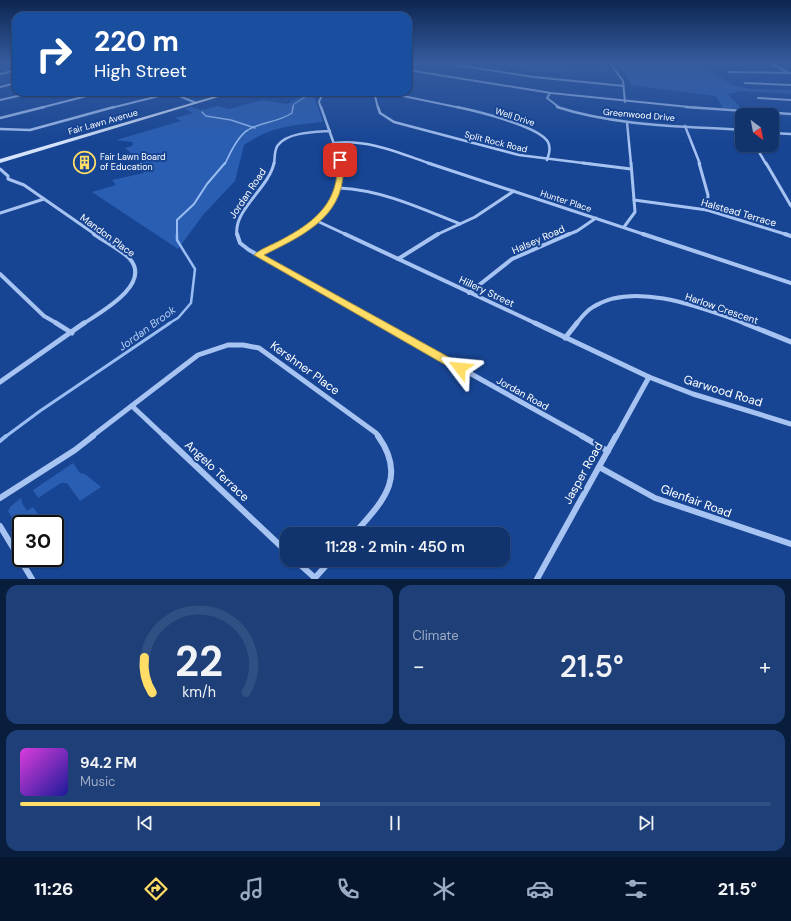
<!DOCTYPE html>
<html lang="en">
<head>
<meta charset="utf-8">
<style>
	:root { --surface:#11346f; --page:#1e3f77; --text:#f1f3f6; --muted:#9caac3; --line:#304f82; --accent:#fd6 }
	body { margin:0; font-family:"DM Sans",sans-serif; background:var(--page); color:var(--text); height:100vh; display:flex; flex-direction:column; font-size:15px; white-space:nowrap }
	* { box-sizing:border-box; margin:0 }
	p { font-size:13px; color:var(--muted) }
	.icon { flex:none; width:22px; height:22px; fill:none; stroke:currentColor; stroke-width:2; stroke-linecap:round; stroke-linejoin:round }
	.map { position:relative; height:579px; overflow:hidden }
	.panel { display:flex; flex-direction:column; gap:6px; padding:6px; background:#091d3d; flex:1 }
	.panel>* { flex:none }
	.guide { position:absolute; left:12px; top:12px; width:400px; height:84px; border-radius:12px; box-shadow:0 1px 3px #0004,0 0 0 1px var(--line); background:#1a4fa0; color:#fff; overflow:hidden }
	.needle { width:26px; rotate:148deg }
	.buttons { position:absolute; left:735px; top:108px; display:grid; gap:8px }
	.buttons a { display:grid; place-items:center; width:44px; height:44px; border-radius:8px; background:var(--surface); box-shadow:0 1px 3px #0004,0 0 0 1px var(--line); font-size:20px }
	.speed { position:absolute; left:12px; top:515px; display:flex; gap:8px; font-size:20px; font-weight:700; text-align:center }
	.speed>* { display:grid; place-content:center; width:52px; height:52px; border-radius:50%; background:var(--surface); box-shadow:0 1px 3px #0004,0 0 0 1px var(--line); line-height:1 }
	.speed .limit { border:2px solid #111; border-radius:6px; background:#fff; color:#111 }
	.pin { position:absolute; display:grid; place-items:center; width:34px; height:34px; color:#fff; margin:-17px; border-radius:8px; box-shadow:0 2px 6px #0006 }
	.me { position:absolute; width:44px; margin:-22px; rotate:299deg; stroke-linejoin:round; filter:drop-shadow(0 0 3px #0008) }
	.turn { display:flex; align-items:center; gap:14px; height:84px; padding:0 16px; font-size:18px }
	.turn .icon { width:52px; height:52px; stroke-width:2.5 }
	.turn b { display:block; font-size:28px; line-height:34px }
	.big { font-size:30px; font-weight:600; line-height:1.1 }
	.panel .tile { flex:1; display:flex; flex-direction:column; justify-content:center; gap:6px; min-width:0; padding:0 14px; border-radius:12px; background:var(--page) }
	.panel .dial { align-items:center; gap:0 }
	.dial svg { height:104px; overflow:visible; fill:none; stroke:var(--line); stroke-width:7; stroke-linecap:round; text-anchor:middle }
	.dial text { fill:var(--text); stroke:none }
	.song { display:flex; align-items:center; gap:12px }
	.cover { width:48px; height:48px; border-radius:6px; background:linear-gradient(135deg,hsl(300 70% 55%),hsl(240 70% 35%)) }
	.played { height:4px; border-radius:2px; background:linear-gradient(90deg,var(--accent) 40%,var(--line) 40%) }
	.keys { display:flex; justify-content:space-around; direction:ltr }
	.heat { display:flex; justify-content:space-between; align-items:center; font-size:22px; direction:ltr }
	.panel .tiles { flex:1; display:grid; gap:6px; grid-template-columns:1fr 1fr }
	.tile:last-child { grid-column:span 2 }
	.trip { position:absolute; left:280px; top:527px; width:230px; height:40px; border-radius:12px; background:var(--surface); box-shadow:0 1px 3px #0004,0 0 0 1px var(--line); font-weight:600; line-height:40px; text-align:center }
	.tab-bar { display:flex; height:64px; justify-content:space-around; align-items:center; background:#07152c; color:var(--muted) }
	.tab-bar .icon { width:28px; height:28px }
	.tab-bar .active { color:var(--accent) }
	.tab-bar b { font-size:18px; color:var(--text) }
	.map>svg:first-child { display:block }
	.green { fill:#2a5eb2 }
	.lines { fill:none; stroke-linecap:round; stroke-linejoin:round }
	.stream-far5 { stroke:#99bdf3; stroke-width:1 }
	.stream-far4 { stroke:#99bdf3; stroke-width:1.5 }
	.stream-far3 { stroke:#99bdf3; stroke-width:2 }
	.stream-far2 { stroke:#99bdf3; stroke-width:2.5 }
	.stream-far1 { stroke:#99bdf3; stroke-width:3 }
	.stream { stroke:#99bdf3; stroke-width:4 }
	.street-far5 { stroke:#a7c3f1; stroke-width:2 }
	.street-far4 { stroke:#a7c3f1; stroke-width:2.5 }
	.street-far3 { stroke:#a7c3f1; stroke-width:3 }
	.street-far2 { stroke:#a7c3f1; stroke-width:4 }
	.street-far1 { stroke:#a7c3f1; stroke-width:5 }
	.street { stroke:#a7c3f1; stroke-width:6 }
	.secondary { fill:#d5e3fb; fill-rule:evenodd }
	.route { fill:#fd6; stroke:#a69042 }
	.labels { text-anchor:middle; stroke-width:4; stroke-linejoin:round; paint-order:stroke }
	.far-street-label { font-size:9px; fill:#fff; stroke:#174594 }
	.far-poi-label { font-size:9px; fill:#fff; stroke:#174594; text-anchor:start }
	.street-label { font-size:10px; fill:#fff; stroke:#174594 }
	.water-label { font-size:11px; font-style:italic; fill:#b3cef7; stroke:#174594 }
	.near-street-label { font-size:12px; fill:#fff; stroke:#174594 }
</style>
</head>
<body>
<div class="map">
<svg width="791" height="579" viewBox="0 0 791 579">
	<rect width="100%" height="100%" fill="#174594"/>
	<g class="green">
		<path d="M494 63H549C557 71 596 68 608 68L611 71H533L490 64Z"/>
		<polygon points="673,63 697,63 732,85 750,89 791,90 791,94 741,91 728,94 742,109 723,108 716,96 631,85 625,73 617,65 672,67 675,65"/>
		<path d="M305 95 314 96 323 122C292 125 270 127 244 145L235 181 203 215 178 249 92 192 116 185 112 180 144 173 138 165 143 163 125 148 132 146 133 142 116 140 181 121 175 118 193 113 184 109 180 110 191 107 202 110 218 106 229 109 262 100 287 104Z"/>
		<polygon points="73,463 80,473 85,474 101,487 80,501 67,483 61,483 38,498 33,490"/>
		<polygon points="21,498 22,503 27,511 33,507 40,517 30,524 21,524 20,531 8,511 11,506"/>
	</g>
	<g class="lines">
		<polyline class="stream-far5" points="293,108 293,105 308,95"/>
		<g class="stream-far4">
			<polyline points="202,112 206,116 231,120 255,128"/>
			<path d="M225 164C229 155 239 135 248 130 260 122 277 123 292 113L293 107"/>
		</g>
		<polyline class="stream-far3" points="177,235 177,220 194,204 207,184 225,163"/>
		<polyline class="stream-far2" points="168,324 178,318 191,303 195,269 177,240 177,234"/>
		<polyline class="stream-far1" points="5,437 40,411 170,323"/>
		<polyline class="stream" points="0,441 6,436"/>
		<g class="street-far5">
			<polyline points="443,63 534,77 624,86"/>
			<polyline points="591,63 611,63"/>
			<polyline points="610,63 623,81 625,102"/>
			<polyline points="756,63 770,63"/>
			<polyline points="770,63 789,73"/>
			<polyline points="408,70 551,93 699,108"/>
			<polyline points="729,72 790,73"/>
			<polyline points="0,74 16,70"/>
			<polyline points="745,83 791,85"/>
			<polyline points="0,87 16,83"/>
			<polyline points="170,92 196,103"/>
			<polyline points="293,92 403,96 461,108"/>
			<polyline points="550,93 547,98 560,108"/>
			<polyline points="375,96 378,108"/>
			<polyline points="758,98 791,100"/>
			<polyline points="0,100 35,92"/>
			<polyline points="40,108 102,92"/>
			<polyline points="111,108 171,93"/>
			<polyline points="321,108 319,102 321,97 327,92"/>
		</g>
		<g class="street-far4">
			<polyline points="321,107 341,164"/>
			<polyline points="378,107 380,113 394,122 519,155 591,164"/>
			<path d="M457 107C476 111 539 126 548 142 551 148 549 154 547 160"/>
			<path d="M557 107C616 126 681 126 742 130"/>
			<polyline points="686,107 791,114"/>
			<polyline points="0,118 44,107"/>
			<polyline points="627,122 631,164"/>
			<polyline points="685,126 700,164"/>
			<polyline points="0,129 30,130 114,107"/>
			<polyline points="772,133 791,134"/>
			<path d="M334 143C368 139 399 153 431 164"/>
			<polyline points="755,145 766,164"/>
			<path d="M274 164C275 158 274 150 278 145 288 132 315 132 330 131"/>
		</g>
		<g class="street-far3">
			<polyline points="428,163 646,235"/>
			<polyline points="583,163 631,169"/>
			<polyline points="699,163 708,195 707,210"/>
			<polyline points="766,163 791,206"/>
			<polyline points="0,169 8,176 8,179 24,185 96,235"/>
			<path d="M339 188C382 190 420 208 460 224"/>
			<polyline points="634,200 707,210 788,235"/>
			<polyline points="0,213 44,199"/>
			<polyline points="317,221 347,235"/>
			<polyline points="624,227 635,212 631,163"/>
			<path d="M237 235C233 210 269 188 274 163"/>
			<path d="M297 235C322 220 345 195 341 163"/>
			<polyline points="436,235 475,217 514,191"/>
			<polyline points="567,235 577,231 596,218"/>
		</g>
		<g class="street-far2">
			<polyline points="237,234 240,243 249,250 382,324"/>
			<polyline points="345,234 537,324"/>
			<polyline points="643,234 791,283"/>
			<polyline points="785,234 791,236"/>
			<polyline points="258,255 298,234"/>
			<polyline points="398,259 438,234"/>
			<polyline points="0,274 44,316 58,324"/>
			<polyline points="469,293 512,259 569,234"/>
			<path d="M83 324C99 313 152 285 130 259 123 251 104 241 94 234"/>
			<path d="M576 324C581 318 586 311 593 307 635 280 705 309 747 324"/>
		</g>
		<g class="street-far1">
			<polyline points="56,323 72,333"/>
			<polyline points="380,323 584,437"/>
			<polyline points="535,323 649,377 693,394 791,424"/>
			<polyline points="744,323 791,342"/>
			<polyline points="565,338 577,323"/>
			<polyline points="0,382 84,323"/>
			<polyline points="132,406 165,437"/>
			<polyline points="91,437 198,355 228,345 243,345 259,348 376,433 379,437"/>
			<polyline points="616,437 649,377"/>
		</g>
		<g class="street">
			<polyline points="164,436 287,552"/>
			<polyline points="582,436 608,451"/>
			<polyline points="599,467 655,498 791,544"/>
			<polyline points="0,498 75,450 93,436"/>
			<polyline points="0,526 32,579"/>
			<path d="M354 534C382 502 408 478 378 436"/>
			<polyline points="295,560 315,578"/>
			<polyline points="314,579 331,560"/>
			<polyline points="537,579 616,436"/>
		</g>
		<polygon class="secondary" points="229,92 235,92 0,163 0,159"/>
	</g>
	<linearGradient id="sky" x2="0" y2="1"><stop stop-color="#0d2651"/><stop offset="0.44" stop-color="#365c9f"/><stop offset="1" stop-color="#365c9f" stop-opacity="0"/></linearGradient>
	<rect width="791" height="144" fill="url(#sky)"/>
	<path class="route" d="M340 158 343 160C348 215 306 234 264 255L463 365 465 368 463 371H456L254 255C260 249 272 245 281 240 315 222 340 202 337 160Z"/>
	<defs>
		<symbol id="building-ring" viewBox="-11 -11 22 22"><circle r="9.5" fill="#174594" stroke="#fd6" stroke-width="1.5"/><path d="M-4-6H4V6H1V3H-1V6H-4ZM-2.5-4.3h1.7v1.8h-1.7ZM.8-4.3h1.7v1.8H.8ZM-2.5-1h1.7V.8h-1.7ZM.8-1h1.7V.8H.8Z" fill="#fd6"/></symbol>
	</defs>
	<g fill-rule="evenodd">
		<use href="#building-ring" x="72" y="150" width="25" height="25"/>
	</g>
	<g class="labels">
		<g class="far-street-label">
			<text transform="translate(639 115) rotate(5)" y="3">Greenwood Drive</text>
			<text transform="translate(515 117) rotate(18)" y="3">Well Drive</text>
			<text transform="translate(103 122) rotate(-16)" y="3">Fair Lawn Avenue</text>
			<text transform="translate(496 142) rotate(14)" y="3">Split Rock Road</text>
			<text transform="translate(566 201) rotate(18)" y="3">Hunter Place</text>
		</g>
		<g class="far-poi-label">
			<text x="100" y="160">Fair Lawn Board<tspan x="100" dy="10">of Education</tspan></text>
		</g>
		<g class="street-label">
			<text transform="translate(247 193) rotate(-56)" y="4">Jordan Road</text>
			<text transform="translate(739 212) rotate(16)" y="4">Halstead Terrace</text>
			<text transform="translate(108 235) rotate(36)" y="4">Mandon Place</text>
			<text transform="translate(538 239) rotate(-24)" y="4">Halsey Road</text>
			<text transform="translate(487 291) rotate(25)" y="4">Hillery Street</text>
			<text transform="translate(722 308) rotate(19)" y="4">Harlow Crescent</text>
			<text transform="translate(523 393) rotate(29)" y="4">Jordan Road</text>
		</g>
		<g class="water-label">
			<text transform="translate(147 328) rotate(-36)" y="4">Jordan Brook</text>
		</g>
		<g class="near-street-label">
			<text transform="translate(305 368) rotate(36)" y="4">Kershner Place</text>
			<text transform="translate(723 391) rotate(17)" y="4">Garwood Road</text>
			<text transform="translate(217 471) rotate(43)" y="4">Angelo Terrace</text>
			<text transform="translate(583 473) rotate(-61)" y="4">Jasper Road</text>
			<text transform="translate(696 501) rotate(20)" y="4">Glenfair Road</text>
		</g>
	</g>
</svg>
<div class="buttons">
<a><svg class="needle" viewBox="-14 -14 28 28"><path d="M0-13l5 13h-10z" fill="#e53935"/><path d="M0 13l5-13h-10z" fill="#9caac3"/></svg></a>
</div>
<div class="speed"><div class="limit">30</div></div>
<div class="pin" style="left:340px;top:160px;background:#d93025"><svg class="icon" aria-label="arrive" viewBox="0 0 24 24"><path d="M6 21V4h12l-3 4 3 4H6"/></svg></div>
<svg class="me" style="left:460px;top:368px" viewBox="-20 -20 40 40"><path d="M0-17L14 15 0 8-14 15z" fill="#fd6" stroke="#fff" stroke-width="4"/></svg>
<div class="trip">11:28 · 2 min · 450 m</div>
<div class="guide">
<div class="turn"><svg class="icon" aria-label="right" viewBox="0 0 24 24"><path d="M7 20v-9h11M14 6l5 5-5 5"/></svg><div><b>220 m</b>High Street</div></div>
</div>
</div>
<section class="panel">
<div class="tiles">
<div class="tile dial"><svg viewBox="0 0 100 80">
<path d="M14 69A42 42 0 1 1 86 69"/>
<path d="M14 69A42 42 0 0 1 8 42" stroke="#fd6"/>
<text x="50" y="56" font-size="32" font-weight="700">22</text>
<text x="50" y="72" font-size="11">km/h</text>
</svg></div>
<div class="tile"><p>Climate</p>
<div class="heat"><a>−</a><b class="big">21.5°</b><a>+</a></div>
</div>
<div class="tile">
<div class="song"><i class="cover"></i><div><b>94.2 FM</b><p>Music</p></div></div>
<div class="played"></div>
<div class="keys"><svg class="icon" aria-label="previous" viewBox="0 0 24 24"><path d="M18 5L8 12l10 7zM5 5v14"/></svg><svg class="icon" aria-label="pause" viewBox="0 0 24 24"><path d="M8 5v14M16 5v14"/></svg><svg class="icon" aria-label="next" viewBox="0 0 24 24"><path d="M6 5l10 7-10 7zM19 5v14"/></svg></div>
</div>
</div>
</section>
<nav class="tab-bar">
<b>11:26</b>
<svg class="icon active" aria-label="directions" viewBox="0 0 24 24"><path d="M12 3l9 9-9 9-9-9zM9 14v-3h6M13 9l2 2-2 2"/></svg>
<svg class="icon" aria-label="music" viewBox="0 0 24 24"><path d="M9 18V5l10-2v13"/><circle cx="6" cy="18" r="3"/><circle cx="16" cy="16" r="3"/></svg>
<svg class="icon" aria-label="phone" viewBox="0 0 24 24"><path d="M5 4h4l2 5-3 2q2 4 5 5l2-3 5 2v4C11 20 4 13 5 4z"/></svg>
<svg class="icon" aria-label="climate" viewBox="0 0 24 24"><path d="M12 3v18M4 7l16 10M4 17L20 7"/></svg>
<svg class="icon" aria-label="car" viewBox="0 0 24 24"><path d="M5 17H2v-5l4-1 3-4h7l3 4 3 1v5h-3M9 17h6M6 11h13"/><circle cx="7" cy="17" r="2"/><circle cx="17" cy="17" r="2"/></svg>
<svg class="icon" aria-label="filters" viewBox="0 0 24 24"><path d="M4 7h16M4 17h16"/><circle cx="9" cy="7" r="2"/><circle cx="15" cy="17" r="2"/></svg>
<b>21.5°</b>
</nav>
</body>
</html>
